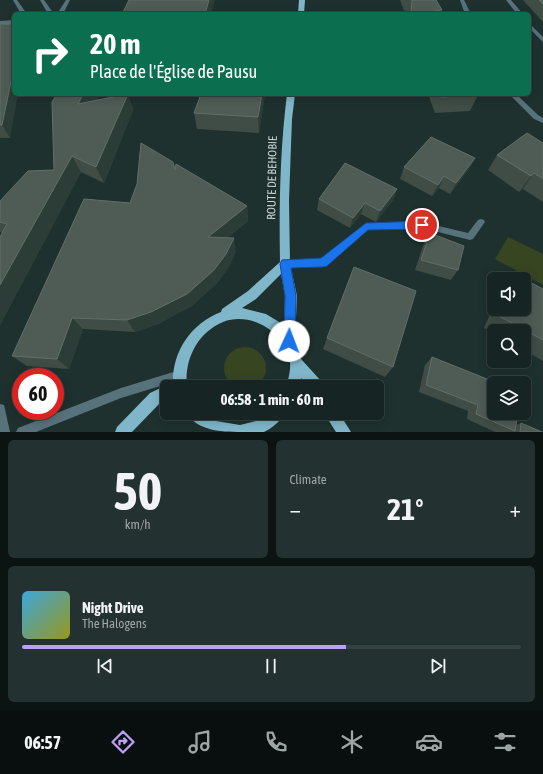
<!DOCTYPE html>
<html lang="en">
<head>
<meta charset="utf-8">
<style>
	:root { --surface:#162523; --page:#233130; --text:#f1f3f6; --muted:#9ea5a6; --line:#354241; --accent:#bca0f2 }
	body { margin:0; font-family:"Asap Condensed",sans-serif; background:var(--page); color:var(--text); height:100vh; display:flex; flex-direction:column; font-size:15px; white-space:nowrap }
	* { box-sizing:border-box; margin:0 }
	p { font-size:13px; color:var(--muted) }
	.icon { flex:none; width:22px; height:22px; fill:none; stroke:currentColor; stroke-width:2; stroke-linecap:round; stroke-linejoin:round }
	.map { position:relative; height:432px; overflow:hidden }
	.side { display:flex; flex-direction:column; gap:8px; padding:8px; background:#0c1413; flex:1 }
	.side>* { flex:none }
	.hud { position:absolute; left:12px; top:12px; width:519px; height:84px; border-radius:6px; box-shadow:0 2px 10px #0003,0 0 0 1px var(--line); background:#0b6e4f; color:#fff; overflow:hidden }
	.buttons { position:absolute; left:487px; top:272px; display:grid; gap:8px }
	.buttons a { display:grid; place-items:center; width:44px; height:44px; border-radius:6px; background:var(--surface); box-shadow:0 2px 10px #0003,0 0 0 1px var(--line); font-size:20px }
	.speed { position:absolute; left:12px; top:368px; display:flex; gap:8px; font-size:20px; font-weight:700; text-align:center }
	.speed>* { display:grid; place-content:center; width:52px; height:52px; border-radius:50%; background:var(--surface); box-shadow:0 2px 10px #0003,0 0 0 1px var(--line); line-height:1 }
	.speed .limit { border:6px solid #d22; background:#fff; color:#111 }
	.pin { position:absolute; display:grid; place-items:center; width:34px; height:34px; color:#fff; margin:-17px; border:2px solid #fff; border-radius:50%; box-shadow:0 1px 4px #0007 }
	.me { position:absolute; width:44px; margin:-22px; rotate:2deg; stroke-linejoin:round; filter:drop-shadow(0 0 3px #0008) }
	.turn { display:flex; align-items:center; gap:14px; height:84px; padding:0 12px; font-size:18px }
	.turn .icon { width:52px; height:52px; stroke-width:2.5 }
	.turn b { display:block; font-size:28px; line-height:34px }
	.big { font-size:30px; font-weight:700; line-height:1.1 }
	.side .tile { flex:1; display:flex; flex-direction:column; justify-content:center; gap:6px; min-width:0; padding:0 14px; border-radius:6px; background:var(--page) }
	.side .dial { align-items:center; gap:0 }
	.dial b { font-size:52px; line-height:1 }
	.song { display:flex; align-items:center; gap:12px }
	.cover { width:48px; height:48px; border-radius:6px; background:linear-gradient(135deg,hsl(200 70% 55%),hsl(60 70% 35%)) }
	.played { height:4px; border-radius:2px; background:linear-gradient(90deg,var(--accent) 65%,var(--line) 65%) }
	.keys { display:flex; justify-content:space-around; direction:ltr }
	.heat { display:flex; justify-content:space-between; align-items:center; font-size:22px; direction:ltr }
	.side .tiles { flex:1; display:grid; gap:8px; grid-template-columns:1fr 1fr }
	.tile:last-child { grid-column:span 2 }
	.trip { position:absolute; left:160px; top:380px; width:224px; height:40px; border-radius:6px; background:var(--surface); box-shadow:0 2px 10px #0003,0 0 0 1px var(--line); font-weight:700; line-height:40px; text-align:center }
	.menu { display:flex; height:64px; justify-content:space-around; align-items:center; background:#090f0e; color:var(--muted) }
	.menu .icon { width:28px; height:28px }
	.menu .on { color:var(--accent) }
	.menu b { font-size:18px; color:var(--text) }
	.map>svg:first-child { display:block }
	.green { fill:#374520 }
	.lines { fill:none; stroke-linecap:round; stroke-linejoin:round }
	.lane { fill:#58727b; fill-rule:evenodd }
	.street { fill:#58727b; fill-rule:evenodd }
	.primary { fill:#80b6ca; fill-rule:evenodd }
	.wall { fill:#3f4d46 }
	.shaded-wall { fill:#2c3c36 }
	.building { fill:#4e5c55; stroke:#626f69 }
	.route { fill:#1a73e8; stroke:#114b97 }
	.labels { text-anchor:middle; stroke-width:4; stroke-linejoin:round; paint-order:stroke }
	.street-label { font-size:12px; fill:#cad5d4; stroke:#1e312f }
</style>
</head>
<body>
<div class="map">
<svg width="543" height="432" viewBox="0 0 543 432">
	<rect width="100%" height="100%" fill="#1e312f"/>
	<g class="green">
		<polygon points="508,237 543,254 543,285 495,259"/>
		<circle cx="245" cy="368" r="21"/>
	</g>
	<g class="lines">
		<g class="lane">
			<polygon points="40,0 44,0 54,14 48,14"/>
			<polygon points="66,0 70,0 63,14 57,14"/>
			<polygon points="481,219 484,220 485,222 473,239 470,240 422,228 368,230 326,266 285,268 282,267 281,264 282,261 285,260 321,259 363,225 366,224 422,222 468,233 478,220"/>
		</g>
		<g class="street">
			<polygon points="13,0 17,0 27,14 21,14"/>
			<polygon points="460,0 464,0 471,14 465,14"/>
			<polygon points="506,0 511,0 523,14 517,14"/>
			<polygon points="14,20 14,24 0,25 0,21"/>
			<polygon points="529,23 543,37 543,42 529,28"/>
			<polygon points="509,94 516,94 538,115 543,118 543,123 534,119"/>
			<polygon points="180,370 184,371 185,375 184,379 180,380 121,398 36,432 16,432 18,428 121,388"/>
			<polygon points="0,404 4,405 10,432 0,432"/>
		</g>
		<g class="primary">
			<polygon points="299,0 305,0 304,14 298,14"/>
			<path d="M287 94H295L292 119 289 200 290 264 297 296 295 339 301 359 322 382 324 387H309L301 378 300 387H286C288 380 291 370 290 363 286 333 252 311 223 322 197 333 184 360 187 387H173C171 353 190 324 221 312L222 309 248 291 280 262C279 206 280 150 287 94ZM281 274 285 296 284 325 266 314 242 308 256 299Z"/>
			<polygon points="167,385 171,387 167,387 167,399 160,403 132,432 115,432 117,427 150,393"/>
			<path d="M187 413H204L216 421 240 425 256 421 267 413H285C282 420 271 429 264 432 259 432 251 432 246 432 225 432 197 432 187 413Z"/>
			<polygon points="324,413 339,413 351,432 336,432"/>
		</g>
	</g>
	<g class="wall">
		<polygon points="400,0 436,0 442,10 441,14 408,14 408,13 405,13"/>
		<polygon points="523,0 543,0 543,22"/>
		<polygon points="0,24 14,25 14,94 10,138 0,138"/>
		<polygon points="57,94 99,94 96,100 128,94 133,110 104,183 81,172 0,325 0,237 2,233 0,232 0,201 54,170"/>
		<polygon points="265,94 259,133 197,129 194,113"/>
		<polygon points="428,94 477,94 478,95 470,111 435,113"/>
		<polygon points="543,143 543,202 523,189 519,192 488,170 497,155"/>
		<polygon points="475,158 469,169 450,194 439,188 432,196 400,179 404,167"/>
		<polygon points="175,170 247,206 248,221 227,238 236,252 228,268 217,283 192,306 158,324 135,332 83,329 69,369 27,366 12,356 130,203"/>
		<polygon points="397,189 393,200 376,222 361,214 350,228 317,210 319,199"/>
		<polygon points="430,233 458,270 451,280 415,270 424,243"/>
		<polygon points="543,289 543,361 524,350 524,331 494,331 494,333 484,328 494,305 494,309 524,309"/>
		<polygon points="327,338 393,367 385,377 323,349"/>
		<polygon points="432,357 516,425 521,423 542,432 495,432 467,419 468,411 419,392 425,365"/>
	</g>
	<g class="shaded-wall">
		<polygon points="209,0 215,0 211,14 205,14"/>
		<polygon points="12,77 14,80 14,94 18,94 10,138 2,125"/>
		<polygon points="83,94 99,94 85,120 78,104"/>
		<polygon points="128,94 133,110 104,183 96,167"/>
		<polygon points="262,94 265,94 259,133 258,117"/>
		<polygon points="72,156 81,172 0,325 0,285"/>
		<polygon points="475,158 469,169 450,194 456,183"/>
		<polygon points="534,173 523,189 519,192 531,176"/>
		<polygon points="444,176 439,188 432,196 438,185"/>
		<polygon points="397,189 393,200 376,222 380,211"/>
		<polygon points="365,203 361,214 350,228 353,218"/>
		<polygon points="247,206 248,221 211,251 208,237"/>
		<polygon points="234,238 236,252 228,268 217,283 192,306 158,324 135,332 127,320"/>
		<polygon points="72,318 83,329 69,369 57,359"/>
	</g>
	<g class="building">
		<polygon points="129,0 209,0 205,14 122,14"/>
		<polygon points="412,0 436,0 442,10 434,11 435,14 411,14"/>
		<polygon points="539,0 543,0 543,4"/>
		<polygon points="0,24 14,25 14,76 12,77 2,125 0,125"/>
		<polygon points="57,94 83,94 78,104 128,94 96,167 72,156 0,285 0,237 7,224 0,222 0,201 28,171 54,170 52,102"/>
		<polygon points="201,94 262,94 258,117 194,113"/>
		<polygon points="441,94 477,94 478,95 442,97"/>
		<polygon points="527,133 543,143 543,179 534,173 531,176 497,155"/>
		<polygon points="431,137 475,158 456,183 444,176 438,185 404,167"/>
		<polygon points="141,143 173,162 175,170 176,164 247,206 208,237 234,238 226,254 214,270 187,294 151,312 127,320 72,318 57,359 12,356 84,199 130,203 137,184"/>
		<polygon points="345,163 397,189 380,211 365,203 353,218 319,199"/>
		<polygon points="430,233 464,246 458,270 421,260"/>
		<polygon points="354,267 416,291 393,367 327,338"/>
		<polygon points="514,275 523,279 512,279"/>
		<polygon points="524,279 543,289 543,340 497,315 500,309 524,309"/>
		<polygon points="432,357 497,383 494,383 494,413 518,413 515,431 476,414 478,405 426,385"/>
		<polygon points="521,423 542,432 520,432"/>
	</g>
	<polygon class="route" points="422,221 426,222 427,225 426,227 422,229 368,230 327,266 323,267 291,268 296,296 295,341 293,345 289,346 285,345 284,341 285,296 280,264 282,260 321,258 366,223"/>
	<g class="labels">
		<g class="street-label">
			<text transform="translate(272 178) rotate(-89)" y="4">ROUTE DE BEHOBIE</text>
		</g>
	</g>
</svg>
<div class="buttons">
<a><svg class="icon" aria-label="sound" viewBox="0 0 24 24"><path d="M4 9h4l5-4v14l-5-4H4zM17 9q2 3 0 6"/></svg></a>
<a><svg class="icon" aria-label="search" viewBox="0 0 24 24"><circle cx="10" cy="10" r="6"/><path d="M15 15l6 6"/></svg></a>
<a><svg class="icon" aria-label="layers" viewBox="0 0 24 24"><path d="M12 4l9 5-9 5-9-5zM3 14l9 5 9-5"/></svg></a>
</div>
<div class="speed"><div class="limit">60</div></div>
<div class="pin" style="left:422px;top:225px;background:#d93025"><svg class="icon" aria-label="arrive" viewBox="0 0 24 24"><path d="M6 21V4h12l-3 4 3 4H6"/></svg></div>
<svg class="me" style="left:289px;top:341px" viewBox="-20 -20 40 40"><circle r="19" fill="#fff"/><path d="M0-13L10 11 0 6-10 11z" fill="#1a73e8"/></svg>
<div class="trip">06:58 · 1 min · 60 m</div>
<div class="hud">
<div class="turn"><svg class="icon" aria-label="right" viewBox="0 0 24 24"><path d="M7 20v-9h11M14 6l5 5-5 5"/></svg><div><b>20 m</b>Place de l'Église de Pausu</div></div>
</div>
</div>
<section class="side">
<div class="tiles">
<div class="tile dial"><b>50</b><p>km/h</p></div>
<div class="tile"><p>Climate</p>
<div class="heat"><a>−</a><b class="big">21°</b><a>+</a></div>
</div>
<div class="tile">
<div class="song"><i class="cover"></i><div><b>Night Drive</b><p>The Halogens</p></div></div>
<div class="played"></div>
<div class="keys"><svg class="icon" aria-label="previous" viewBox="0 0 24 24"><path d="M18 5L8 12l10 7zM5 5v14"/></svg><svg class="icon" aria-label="pause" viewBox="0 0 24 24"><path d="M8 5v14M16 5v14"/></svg><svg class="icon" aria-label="next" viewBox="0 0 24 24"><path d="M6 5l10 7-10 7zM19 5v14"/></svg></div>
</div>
</div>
</section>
<nav class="menu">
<b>06:57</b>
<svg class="icon on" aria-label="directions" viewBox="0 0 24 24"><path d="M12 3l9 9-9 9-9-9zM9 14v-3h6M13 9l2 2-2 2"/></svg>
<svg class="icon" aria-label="music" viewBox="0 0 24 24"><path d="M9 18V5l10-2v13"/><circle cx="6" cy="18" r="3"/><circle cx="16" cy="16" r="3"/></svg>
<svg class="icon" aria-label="phone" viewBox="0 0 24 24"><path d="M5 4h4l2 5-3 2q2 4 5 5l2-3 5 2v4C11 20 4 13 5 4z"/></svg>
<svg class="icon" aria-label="climate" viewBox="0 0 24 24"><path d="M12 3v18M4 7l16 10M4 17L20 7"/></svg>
<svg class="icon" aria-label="car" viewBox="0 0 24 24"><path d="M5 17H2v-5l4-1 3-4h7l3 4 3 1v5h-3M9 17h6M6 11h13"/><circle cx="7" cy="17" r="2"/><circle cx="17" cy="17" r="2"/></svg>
<svg class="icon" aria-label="filters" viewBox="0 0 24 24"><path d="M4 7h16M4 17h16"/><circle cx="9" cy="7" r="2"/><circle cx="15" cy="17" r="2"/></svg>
</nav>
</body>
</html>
